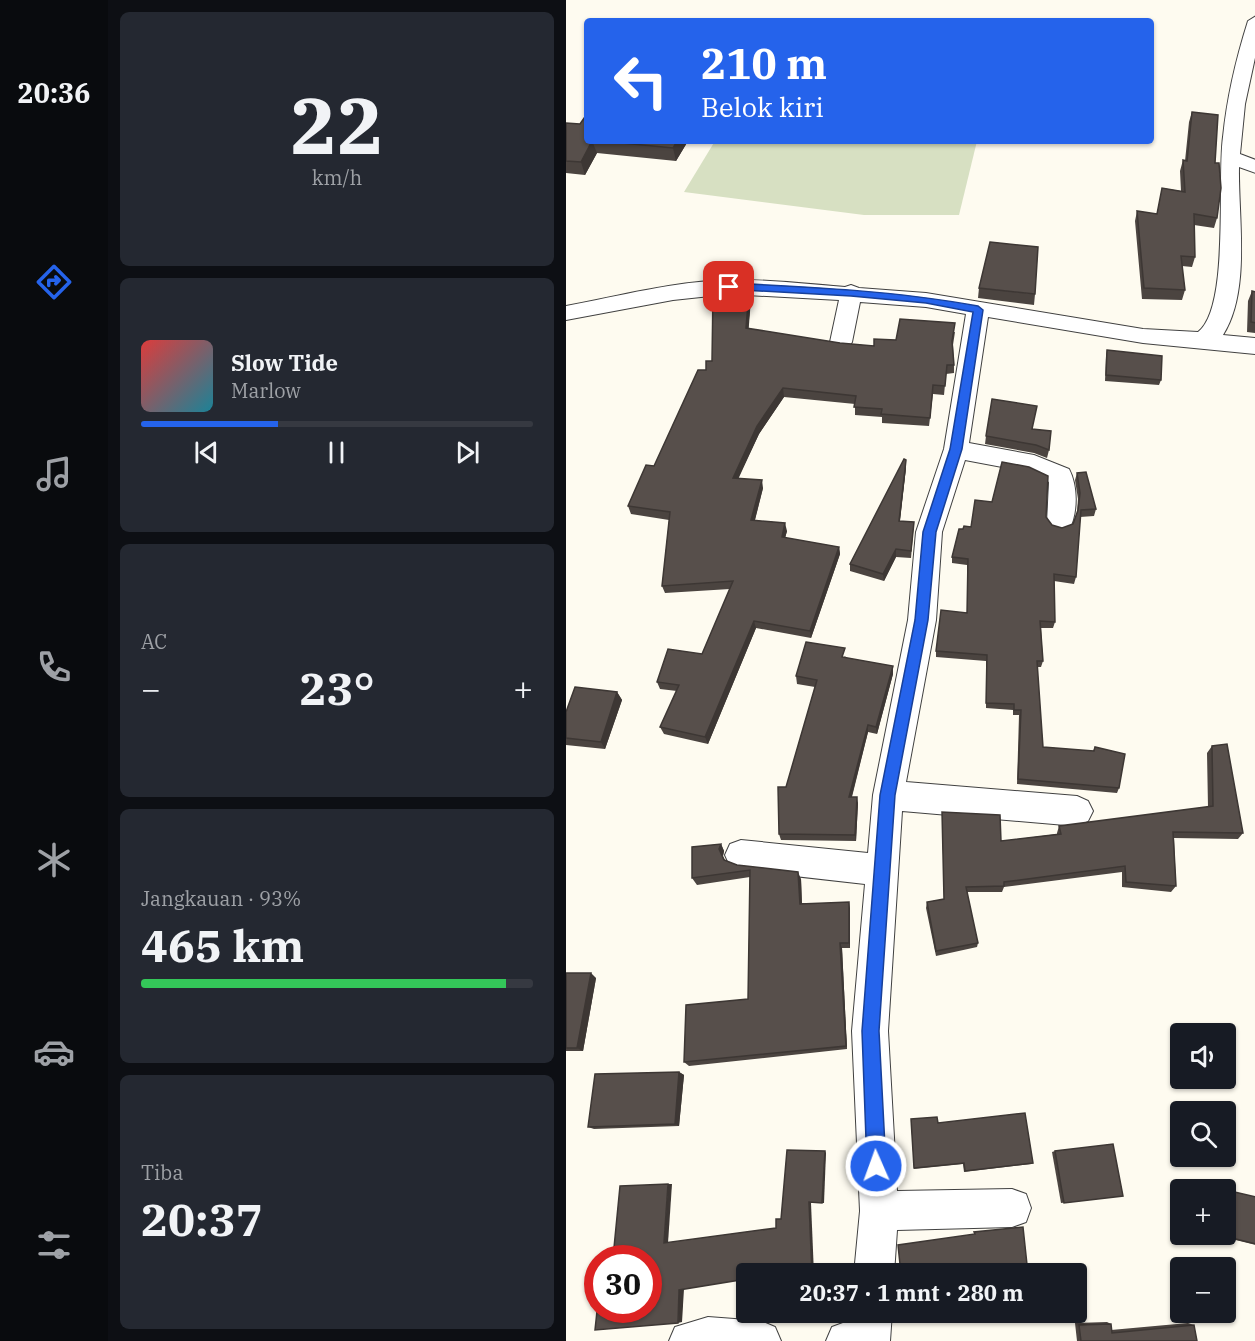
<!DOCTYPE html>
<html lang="id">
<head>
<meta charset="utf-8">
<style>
	:root { --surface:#171b24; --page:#242831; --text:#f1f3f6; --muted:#9ea1a6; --line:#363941; --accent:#2563eb }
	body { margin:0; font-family:"IBM Plex Serif",serif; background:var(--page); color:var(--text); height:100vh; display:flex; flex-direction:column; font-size:22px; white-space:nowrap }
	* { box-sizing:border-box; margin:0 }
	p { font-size:20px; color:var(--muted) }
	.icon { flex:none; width:33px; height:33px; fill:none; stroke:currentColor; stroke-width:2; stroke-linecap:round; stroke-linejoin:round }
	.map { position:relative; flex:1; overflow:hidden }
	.drawer { display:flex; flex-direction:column; gap:12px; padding:12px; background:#0d0f14; width:458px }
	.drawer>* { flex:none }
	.hud { position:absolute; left:18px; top:18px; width:570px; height:126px; border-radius:6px; box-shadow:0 2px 4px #0004; background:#2563eb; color:#fff; overflow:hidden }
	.fabs { position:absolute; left:604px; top:1023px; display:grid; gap:12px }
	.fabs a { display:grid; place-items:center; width:66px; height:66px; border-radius:6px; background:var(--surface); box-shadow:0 2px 4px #0004; font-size:30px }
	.speed { position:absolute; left:18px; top:1245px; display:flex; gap:12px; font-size:30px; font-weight:700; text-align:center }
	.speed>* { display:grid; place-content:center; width:78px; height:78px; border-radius:50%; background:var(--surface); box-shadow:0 2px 4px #0004; line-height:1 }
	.speed .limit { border:9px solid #d22; background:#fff; color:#111 }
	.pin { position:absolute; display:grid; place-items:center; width:51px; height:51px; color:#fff; margin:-26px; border-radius:12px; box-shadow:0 3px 9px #0006 }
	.me { position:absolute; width:66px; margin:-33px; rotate:358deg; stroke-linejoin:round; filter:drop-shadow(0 0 4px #0008) }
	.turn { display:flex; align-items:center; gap:21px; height:126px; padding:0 18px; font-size:27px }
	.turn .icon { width:78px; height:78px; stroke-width:2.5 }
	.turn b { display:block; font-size:42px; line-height:51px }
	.big { font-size:45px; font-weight:800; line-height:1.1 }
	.drawer .widget { flex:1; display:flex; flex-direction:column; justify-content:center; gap:9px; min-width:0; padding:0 21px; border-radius:9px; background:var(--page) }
	.drawer .dial { align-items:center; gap:0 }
	.dial b { font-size:78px; line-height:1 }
	.song { display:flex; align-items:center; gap:18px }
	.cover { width:72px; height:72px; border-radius:9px; background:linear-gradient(135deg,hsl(0 70% 55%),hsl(190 70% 35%)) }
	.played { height:6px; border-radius:3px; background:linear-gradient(90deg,var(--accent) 35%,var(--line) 35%) }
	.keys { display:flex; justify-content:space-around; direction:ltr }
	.heat { display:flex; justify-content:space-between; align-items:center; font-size:33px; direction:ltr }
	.charge { height:9px; border-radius:4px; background:linear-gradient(90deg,#34c759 93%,var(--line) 0) }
	.trip { position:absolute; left:170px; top:1263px; width:351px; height:60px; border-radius:6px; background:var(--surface); box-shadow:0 2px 4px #0004; font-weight:800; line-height:60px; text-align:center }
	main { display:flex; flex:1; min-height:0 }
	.tabs { display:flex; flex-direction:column; width:108px; justify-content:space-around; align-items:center; background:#090b0e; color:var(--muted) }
	.tabs .icon { width:42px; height:42px }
	.tabs .active { color:var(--accent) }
	.tabs b { font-size:27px; color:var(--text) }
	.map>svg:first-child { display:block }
	.cemetery { fill:#d7e0c2 }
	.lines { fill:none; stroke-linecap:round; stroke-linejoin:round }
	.street-casing { stroke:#414141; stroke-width:2 }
	.street { fill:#fff; fill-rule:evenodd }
	.wall { fill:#4b4440 }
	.shaded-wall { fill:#3d3734 }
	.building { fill:#574f4b; stroke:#3d3734; stroke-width:1.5 }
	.route { fill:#2563eb; stroke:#184099; stroke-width:1.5 }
</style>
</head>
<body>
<main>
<nav class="tabs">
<b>20:36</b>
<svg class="icon active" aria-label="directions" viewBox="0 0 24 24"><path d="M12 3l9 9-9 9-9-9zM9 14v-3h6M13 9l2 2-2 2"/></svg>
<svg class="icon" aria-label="music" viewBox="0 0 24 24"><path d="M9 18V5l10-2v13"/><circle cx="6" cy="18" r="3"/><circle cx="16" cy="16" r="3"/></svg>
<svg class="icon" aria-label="phone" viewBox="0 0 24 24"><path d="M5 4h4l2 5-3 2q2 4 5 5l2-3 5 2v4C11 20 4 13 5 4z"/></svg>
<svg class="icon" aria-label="climate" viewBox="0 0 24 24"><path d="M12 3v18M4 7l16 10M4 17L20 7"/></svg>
<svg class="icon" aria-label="car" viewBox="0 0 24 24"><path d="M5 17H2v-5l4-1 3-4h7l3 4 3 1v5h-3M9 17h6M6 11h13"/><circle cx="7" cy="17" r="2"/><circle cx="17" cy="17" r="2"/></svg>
<svg class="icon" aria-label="filters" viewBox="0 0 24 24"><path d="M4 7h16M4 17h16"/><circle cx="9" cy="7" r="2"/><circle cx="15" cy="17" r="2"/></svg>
</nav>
<section class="drawer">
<div class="widget dial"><b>22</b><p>km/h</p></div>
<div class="widget">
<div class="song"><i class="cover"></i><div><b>Slow Tide</b><p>Marlow</p></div></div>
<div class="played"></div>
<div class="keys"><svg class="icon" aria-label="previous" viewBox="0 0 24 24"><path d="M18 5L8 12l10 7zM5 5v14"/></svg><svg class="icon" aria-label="pause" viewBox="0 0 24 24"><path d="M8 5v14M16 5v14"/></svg><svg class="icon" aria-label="next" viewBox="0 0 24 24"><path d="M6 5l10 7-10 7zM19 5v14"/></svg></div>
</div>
<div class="widget"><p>AC</p>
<div class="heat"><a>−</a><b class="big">23°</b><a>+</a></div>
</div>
<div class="widget"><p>Jangkauan · 93%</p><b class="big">465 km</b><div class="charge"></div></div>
<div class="widget"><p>Tiba</p><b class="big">20:37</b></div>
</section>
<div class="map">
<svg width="690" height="1341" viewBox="0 0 690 1341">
	<rect width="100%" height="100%" fill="#fefbf0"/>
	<polygon class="cemetery" points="149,141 411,141 393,215 298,215 118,192"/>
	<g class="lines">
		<defs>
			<g id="street">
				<path d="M690 16V53L679 104 674 154 690 160V173L673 167C672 218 685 291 657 335L690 338V354L577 343 422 317 403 443 468 455 503 469C512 486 512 513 503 530L494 533 485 530 481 523 483 482 463 472 399 460 376 532 370 620 340 782 511 796 522 801 527 811 522 821 511 826 336 811 322 1031 331 1191 446 1189 460 1194 465 1208 460 1222 446 1227 331 1230 328 1274H288L294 1211 286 1031 299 884 175 870 164 866 159 855 164 844 175 840 302 853 307 795 342 620 350 532 378 449 400 314 360 307 294 302 286 342 283 347 275 350 267 347 264 342 273 300 163 294 107 300 0 320V306C54 296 109 281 164 280 202 279 241 284 279 287L285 285 293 288 360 293 577 329 632 332C664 308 651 179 657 137 661 97 670 59 682 21Z"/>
				<polygon points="286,1312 326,1312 324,1341 260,1341 266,1327 285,1320"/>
				<polygon points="142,1317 195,1321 209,1327 215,1341 103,1341 109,1327"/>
			</g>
		</defs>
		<use href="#street" class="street-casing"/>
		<use href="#street" class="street"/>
	</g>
	<g class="wall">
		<polygon points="626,112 649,163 651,218 648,228 628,225 629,257 626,267 616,266 619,290 616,300 576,299 569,221 571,211 591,214 596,188 615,191 614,171 617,160 619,161 623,122"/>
		<polygon points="0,123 21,141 122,141 110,161 31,153 19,175 0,173"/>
		<polygon points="413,288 469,294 468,305 412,298"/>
		<polygon points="686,291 690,292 690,333 681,332 682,301"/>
		<polygon points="185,299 182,329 274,343 308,346 330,340 389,332 387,345 388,365 388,373 380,374 378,395 367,394 363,426 316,423 316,417 289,415 289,404 218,397 193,434 172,478 197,488 189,520 221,531 219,538 273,547 274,554 245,638 190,628 142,744 98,734 94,727 111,691 94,689 91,682 136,654 164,589 99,593 96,586 103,520 65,514 62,506 88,466 140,370"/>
		<polygon points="541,350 595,380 593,385 539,381 540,356"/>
		<polygon points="466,429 483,450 481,458 468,453 419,444 420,436"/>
		<polygon points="340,468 334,521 348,522 345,558 330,557 318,581 284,571 284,564"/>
		<polygon points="511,473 530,509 528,516 514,517 510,577 508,584 488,581 489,622 487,628 475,628 477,661 475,667 471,667 477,747 527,751 529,747 553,788 551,793 451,784 453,715 447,715 447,710 420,708 420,661 370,657 370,651 401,612 401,565 386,563 386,557 397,529 405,527 480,517 486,525 496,528 507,524 511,513 512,499 509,480"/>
		<polygon points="280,656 279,657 327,674 311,734 302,732 286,797 292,803 290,841 215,840 213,834 220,787 249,687 231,684 230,676"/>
		<polygon points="51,692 56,700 39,749 0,745 0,712"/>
		<polygon points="646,746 677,833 672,839 608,838 610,886 605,892 556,887 556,872 438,887 436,892 401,892 412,943 411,947 370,956 360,908 361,902 378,899 376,812 435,841 491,834 491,833 493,826 642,807 641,753"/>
		<polygon points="155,844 158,851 157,856 159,860 171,865 235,879 236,903 284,908 284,948 276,948 281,1049 123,1066 118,1062 182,999 184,877 131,885 126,878"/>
		<polygon points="0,973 30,978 17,1051 0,1051"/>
		<polygon points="113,1072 118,1075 113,1126 28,1129 22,1127"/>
		<polygon points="345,1119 372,1123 467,1163 465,1164 398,1172 397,1164 348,1169"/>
		<polygon points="489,1151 557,1196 495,1203 486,1152"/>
		<polygon points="622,1182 656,1190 616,1190 616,1183"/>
		<polygon points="690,1197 690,1245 645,1234 660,1234"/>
		<polygon points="615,1202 615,1227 614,1227"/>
		<polygon points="541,1322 545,1324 545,1330 622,1323 628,1325 631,1341 511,1341 509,1323"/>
	</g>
	<g class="shaded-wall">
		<polygon points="26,141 31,153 19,175 15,162"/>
		<polygon points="111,141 122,141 110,161 107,148"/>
		<polygon points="183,291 185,299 182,337 180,328"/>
		<polygon points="217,388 218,397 193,434 169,486 167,478 191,426"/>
		<polygon points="340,460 340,468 333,528 333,521"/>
		<polygon points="196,480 197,488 187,527 185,520"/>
		<polygon points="219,523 221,531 217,545 216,537"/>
		<polygon points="273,547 274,554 245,638 244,631"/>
		<polygon points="330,549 330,557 318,581 317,574"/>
		<polygon points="188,621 190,628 142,744 139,737"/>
		<polygon points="327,666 327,674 311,734 310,727"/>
		<polygon points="51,692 56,700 39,749 35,742"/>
		<polygon points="302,725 302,732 284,803 283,797"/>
		<polygon points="291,797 292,803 290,841 289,835"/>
		<polygon points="155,844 158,851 157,856 153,849"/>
		<polygon points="232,872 235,879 236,910 234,904"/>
		<polygon points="283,902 284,908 284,948 283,943"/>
		<polygon points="274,943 276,948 281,1049 280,1046"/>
		<polygon points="25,973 30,978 17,1051 11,1048"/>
		<polygon points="113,1072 118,1075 113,1126 109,1124"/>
		<polygon points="259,1151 260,1153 258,1203 256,1203"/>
		<polygon points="102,1184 106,1184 102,1243 98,1243"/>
		<polygon points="243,1202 245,1203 248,1274 246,1274"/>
		<polygon points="118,1289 116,1322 112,1323 113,1290"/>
	</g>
	<g class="building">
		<polygon points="626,112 652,115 649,163 653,163 655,188 651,218 628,214 629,257 615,256 619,290 578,288 571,211 591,214 596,188 619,192 617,160 621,161"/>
		<polygon points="21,114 21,141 26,141 15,162 0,161 0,123 14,124"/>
		<polygon points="36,141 111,141 107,148"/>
		<polygon points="424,242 472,247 469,294 413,288"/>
		<polygon points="183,291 180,328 274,343 308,346 308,339 330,340 334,319 389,323 386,341 388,365 381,365 379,386 367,385 364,418 315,414 316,409 288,407 290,396 217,388 191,426 167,478 196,480 185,520 219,523 216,537 273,547 244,631 188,621 139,737 94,727 113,685 91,682 102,649 136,654 167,581 96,586 104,512 62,506 80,465 88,466 132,370 140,370 140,361 146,361 147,292"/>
		<polygon points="686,291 690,292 690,323 685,322"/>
		<polygon points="541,350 596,356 595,380 540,375"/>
		<polygon points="426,399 471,406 466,429 485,431 483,450 470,445 420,436"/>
		<polygon points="338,459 340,460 333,521 348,522 345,551 330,549 317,574 284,564"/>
		<polygon points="436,462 463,467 482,476 480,517 486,525 496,528 507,524 512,510 514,493 511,473 520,472 530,509 515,510 510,577 488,574 489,622 474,621 477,661 471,661 477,747 528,751 529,747 559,754 553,788 452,779 455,710 448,710 448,704 420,703 421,655 370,651 375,610 401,613 402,559 386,557 393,529 397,529 398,526 405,527 409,500 426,502"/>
		<polygon points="240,642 279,648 276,657 327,666 310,727 302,725 283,797 291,797 289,835 213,834 212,787 220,787 251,680 230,676"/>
		<polygon points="9,687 51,692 35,742 0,738 0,712"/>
		<polygon points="661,744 677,833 607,832 610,886 560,882 559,866 438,882 438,886 400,887 412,943 370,951 361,902 378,899 376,812 434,815 435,841 495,834 493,826 647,806 646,746"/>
		<polygon points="155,844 153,849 158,860 171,865 232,872 234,904 283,902 283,943 274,943 280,1046 118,1062 120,1005 182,999 184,870 126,878 126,847"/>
		<polygon points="0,973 25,973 11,1048 0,1048"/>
		<polygon points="113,1072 109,1124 22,1127 29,1074"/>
		<polygon points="459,1113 467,1163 399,1171 398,1163 348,1168 345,1119 371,1117 372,1123"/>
		<polygon points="547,1144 557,1196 498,1203 489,1151"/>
		<polygon points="221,1150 259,1151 256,1203 243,1202 246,1274 180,1274 180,1279 113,1290 112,1323 29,1330 32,1302 32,1310 82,1310 82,1258 47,1258 54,1186 102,1184 98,1243 210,1228 210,1219 215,1219"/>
		<polygon points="622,1182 656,1190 621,1190"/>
		<polygon points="660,1190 690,1197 690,1244 650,1234 660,1234"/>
		<polygon points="457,1227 462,1274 335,1274 332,1245 409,1234 408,1232"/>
		<polygon points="338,1312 352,1312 338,1314"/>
		<polygon points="545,1324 546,1333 628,1325 631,1341 515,1341 513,1325"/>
	</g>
	<path class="route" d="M163 283C247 287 330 291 412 306L417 310 396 449 370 532 362 620 329 795 313 1031 320 1166 317 1173 310 1175 304 1173 301 1166 296 1031 314 795 349 620 357 532 384 449 407 312 360 303 285 296 159 289V284Z"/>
</svg>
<div class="fabs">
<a><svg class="icon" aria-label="sound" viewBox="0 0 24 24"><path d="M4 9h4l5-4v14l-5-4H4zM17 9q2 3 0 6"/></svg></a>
<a><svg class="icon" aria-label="search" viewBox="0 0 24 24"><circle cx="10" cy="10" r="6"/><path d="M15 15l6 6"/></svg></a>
<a>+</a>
<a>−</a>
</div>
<div class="speed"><div class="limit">30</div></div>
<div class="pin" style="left:163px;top:287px;background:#d93025"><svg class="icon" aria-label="arrive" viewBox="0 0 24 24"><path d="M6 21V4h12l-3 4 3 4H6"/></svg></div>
<svg class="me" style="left:310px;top:1166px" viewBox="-20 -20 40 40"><circle r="17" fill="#2563eb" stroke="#fff" stroke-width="3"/><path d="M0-11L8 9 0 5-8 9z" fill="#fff"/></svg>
<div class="trip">20:37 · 1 mnt · 280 m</div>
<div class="hud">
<div class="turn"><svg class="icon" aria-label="left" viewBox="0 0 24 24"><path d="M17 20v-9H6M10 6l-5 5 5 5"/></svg><div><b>210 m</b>Belok kiri</div></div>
</div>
</div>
</main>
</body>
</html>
